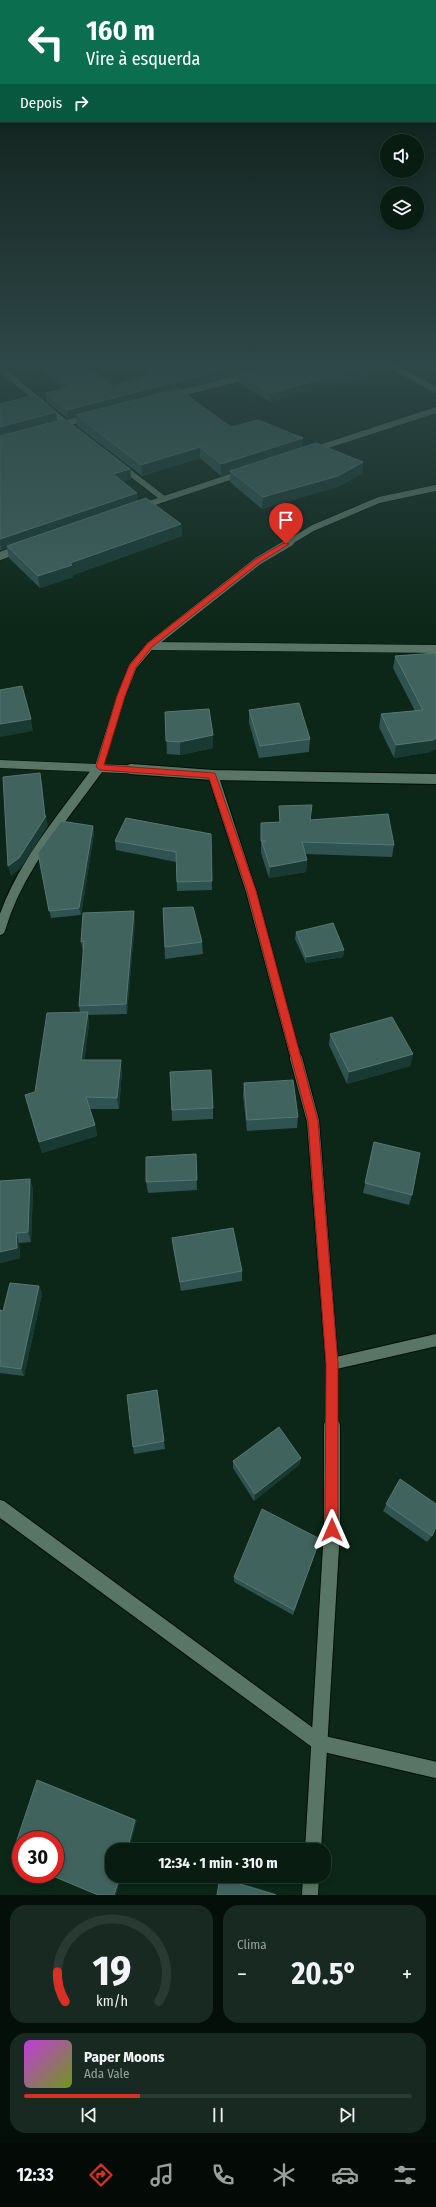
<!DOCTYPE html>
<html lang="pt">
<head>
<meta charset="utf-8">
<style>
	:root { --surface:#091c12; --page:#172920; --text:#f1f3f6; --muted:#99a19f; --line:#293a32; --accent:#d93025 }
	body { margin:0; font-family:"Fira Sans Condensed",sans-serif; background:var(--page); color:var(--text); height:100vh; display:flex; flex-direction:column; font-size:15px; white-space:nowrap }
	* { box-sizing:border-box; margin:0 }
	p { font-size:13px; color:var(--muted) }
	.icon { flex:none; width:22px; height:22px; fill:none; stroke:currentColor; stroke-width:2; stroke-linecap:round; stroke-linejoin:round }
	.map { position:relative; height:1895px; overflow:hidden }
	.drawer { display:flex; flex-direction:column; gap:10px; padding:10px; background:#050f0a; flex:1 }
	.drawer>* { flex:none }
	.hud { position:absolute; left:0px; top:0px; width:436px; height:122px; box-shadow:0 2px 6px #0003,0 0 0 1px var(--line); background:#0b6e4f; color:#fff; overflow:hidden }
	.fabs { position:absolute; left:380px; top:134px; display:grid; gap:8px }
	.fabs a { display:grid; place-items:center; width:44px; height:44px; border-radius:50%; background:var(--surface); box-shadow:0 2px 6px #0003,0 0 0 1px var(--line); font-size:20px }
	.speed { position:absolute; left:12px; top:1831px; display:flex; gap:8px; font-size:20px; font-weight:700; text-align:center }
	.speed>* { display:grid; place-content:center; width:52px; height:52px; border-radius:50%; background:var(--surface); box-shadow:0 2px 6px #0003,0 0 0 1px var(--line); line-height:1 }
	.speed .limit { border:6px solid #d22; background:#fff; color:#111 }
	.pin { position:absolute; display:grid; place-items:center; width:34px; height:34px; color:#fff; margin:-41px -17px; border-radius:50% 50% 50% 0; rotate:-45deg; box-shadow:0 0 4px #0007 }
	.pin .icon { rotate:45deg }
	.me { position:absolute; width:44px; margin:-22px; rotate:0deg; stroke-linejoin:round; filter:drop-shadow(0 0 3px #0008) }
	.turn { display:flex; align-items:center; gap:14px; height:84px; padding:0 20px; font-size:18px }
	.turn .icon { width:52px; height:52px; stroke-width:2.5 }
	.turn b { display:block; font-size:28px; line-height:34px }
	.then { display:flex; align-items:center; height:38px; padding:0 20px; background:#0003; gap:8px; font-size:15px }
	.big { font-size:30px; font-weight:700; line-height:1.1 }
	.drawer .tile { flex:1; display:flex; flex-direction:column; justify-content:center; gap:6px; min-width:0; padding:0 14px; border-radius:16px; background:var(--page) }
	.drawer .dial { align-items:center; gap:0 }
	.dial svg { height:104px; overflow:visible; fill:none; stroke:var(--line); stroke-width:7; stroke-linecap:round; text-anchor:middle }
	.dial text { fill:var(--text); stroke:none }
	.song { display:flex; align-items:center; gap:12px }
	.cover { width:48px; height:48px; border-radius:6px; background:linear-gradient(135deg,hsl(290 70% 55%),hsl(80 70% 35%)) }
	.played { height:4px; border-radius:2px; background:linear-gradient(90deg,var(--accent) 30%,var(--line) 30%) }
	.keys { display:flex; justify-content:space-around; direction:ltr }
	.heat { display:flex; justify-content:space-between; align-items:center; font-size:22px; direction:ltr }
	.drawer .tiles { flex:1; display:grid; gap:10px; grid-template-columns:1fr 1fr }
	.tile:last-child { grid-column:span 2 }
	.trip { position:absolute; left:105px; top:1843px; width:226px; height:40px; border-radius:16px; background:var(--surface); box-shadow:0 2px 6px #0003,0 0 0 1px var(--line); font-weight:700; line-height:40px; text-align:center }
	.tabs { display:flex; height:64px; justify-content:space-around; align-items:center; background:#040b07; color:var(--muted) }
	.tabs .icon { width:28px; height:28px }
	.tabs .active { color:var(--accent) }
	.tabs b { font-size:18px; color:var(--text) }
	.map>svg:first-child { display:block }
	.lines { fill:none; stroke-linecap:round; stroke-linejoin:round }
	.minor-far4-casing { stroke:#000f04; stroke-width:7 }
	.minor-far3-casing { stroke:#000f04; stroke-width:9 }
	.minor-far2-casing { stroke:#000f04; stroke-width:12 }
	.minor-far1-casing { stroke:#000f04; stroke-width:14 }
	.minor-casing { stroke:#000f04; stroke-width:18 }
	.minor-far4 { stroke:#597565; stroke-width:6 }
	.minor-far3 { stroke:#597565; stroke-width:8 }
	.minor-far2 { stroke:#597565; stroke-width:10 }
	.minor-far1 { stroke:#597565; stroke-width:12 }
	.minor { stroke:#597565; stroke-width:16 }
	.wall { fill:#2e5350 }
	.shaded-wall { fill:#193a33 }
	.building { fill:#40635e; stroke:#577772 }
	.route { fill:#d93025; stroke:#8d1f18 }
</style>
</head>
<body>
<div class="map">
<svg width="436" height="1895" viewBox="0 0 436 1895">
	<rect width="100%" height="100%" fill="#0c2618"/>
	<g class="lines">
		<defs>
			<g id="minor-far4">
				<polyline points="388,364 436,390"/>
				<polyline points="0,368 69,426"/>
				<polyline points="170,396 252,375"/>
				<polyline points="56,426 89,417"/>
				<polyline points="313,450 436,410"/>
				<polyline points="120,465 164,499"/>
				<polyline points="140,507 242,473"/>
				<polyline points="288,543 313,528 379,500 436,488"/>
			</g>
			<g id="minor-far3">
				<polyline points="0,556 21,548"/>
				<polyline points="150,646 436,649"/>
				<polyline points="0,764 145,770"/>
				<polyline points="98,770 121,696 133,666 150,646 258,561 290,542"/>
			</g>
			<g id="minor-far2">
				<polyline points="131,769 213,775 436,779"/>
				<polyline points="213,775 251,891 296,1059"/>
				<path d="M0 930C17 869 62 819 98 769"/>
			</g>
			<g id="minor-far1">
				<polyline points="296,1058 313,1121 332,1364 332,1427"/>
				<polyline points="332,1364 436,1340"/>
			</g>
			<g id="minor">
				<polyline points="0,1508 320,1743 436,1770"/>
				<polyline points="313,1850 332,1530 332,1426"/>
				<polyline points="310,1895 311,1876"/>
			</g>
		</defs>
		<use href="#minor-far4" class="minor-far4-casing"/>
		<use href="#minor-far3" class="minor-far3-casing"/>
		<use href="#minor-far2" class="minor-far2-casing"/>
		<use href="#minor-far1" class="minor-far1-casing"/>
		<use href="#minor" class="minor-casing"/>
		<use href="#minor-far4" class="minor-far4"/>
		<use href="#minor-far3" class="minor-far3"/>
		<use href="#minor-far2" class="minor-far2"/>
		<use href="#minor-far1" class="minor-far1"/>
		<use href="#minor" class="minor"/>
	</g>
	<g class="wall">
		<polygon points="34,364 84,364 113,386 148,375 150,364 277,364 180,390 231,427 303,438 302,447 363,462 362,474 337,487 262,509 230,482 230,473 221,476 200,458 142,476 77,426 76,417 68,419 47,402 46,393 63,389 34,366"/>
		<polygon points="279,364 385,364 385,370 270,402 239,383 239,374"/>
		<polygon points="0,404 57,421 130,469 131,479 123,482 138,501 181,524 182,536 73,575 73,577 40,588 9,558 7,548 1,550 0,550"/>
		<polygon points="436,653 430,752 394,758 379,727 381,714 415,711 393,668 395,656"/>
		<polygon points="249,710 310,739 309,752 259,758 249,723"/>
		<polygon points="165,712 213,748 180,755 167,754"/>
		<polygon points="279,806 310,820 394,845 392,857 305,854 307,860 306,872 269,878 261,853 261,823 279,822"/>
		<polygon points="93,826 94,833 81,915 51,918 38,853"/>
		<polygon points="211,834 212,890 177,891 176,862 116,850 115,841"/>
		<polygon points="163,908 202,942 203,954 165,959"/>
		<polygon points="135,921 127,1014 88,1015 89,1024 84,1060 122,1071 119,1109 90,1109 95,1125 97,1136 42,1153 25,1095 35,1092 80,1012 79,1006 84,952 83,952 81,942"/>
		<polygon points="296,932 344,950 343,957 306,963 295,939"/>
		<polygon points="330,1034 413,1054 410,1066 347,1084 329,1045"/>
		<polygon points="170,1072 213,1108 213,1119 172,1121"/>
		<polygon points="244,1083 298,1117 297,1128 247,1131 243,1095"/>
		<polygon points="374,1142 412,1195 409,1205 363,1193"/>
		<polygon points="196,1154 197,1190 148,1193 146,1182"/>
		<polygon points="30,1179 33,1190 31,1242 19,1243 20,1258 0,1263"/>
		<polygon points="172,1238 242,1271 242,1281 181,1291 173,1248"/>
		<polygon points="39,1286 42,1294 24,1376 0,1373 0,1310 3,1311"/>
		<polygon points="157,1390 165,1449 134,1454 133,1447"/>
		<polygon points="301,1458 299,1465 254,1501 233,1468 233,1461"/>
		<polygon points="400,1479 432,1536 427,1542 383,1511"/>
		<polygon points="320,1539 293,1615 234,1582 234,1577"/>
	</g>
	<g class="shaded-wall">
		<polygon points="244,364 277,364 77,417 76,415 76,417 68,419 67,410"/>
		<polygon points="374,364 385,364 385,370 270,402 270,393"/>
		<polygon points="56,412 57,422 0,437 0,427"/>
		<polygon points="303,438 302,449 230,471 230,473 221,476 221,464"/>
		<polygon points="200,447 200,458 142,476 141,465"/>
		<polygon points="363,462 362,474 337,487 262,509 263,497"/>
		<polygon points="130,469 131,479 114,485 113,474"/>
		<polygon points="137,493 138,503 7,546 7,548 1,550 0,539"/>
		<polygon points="181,524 182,536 73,575 73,577 40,588 38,576 70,563"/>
		<polygon points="31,719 33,731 0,737 0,724"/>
		<polygon points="213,735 213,748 180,755 180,742"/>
		<polygon points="436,738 436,749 430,752 394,758 396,745"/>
		<polygon points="40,773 42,783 45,817 46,816 48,826 21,868 11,876 8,866"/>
		<polygon points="93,826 94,833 81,915 79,908"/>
		<polygon points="307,860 306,872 269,878 270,867"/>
		<polygon points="134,911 135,921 127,1014 126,1004"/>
		<polygon points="344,950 343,957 306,963 306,957"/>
		<polygon points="88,1012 89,1024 83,1071 81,1060"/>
		<polygon points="413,1054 410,1066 347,1084 349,1072"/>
		<polygon points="121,1060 122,1071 119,1109 117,1098"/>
		<polygon points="95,1125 97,1136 42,1153 39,1142"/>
		<polygon points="30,1179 33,1190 31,1242 28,1232"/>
		<polygon points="16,1233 19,1243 20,1258 0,1263 0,1252"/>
		<polygon points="39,1286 42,1294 24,1376 21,1369"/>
		<polygon points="301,1458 299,1465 254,1501 255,1494"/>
		<polygon points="37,1780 41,1781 137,1820 129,1850 127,1850"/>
		<polygon points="120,1876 122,1876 116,1895 114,1895"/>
		<polygon points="219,1877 275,1893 276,1895 220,1878"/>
	</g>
	<g class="building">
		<polygon points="41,364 84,364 113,386 148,375 150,364 244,364 67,410 46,393 71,387"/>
		<polygon points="279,364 374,364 270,393 239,374"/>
		<polygon points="178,389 231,427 258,420 303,438 221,464 200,447 141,465 76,415"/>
		<polygon points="35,395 56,412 0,427 0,404"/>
		<polygon points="65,419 130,469 113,474 137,493 0,539 0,436"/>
		<polygon points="316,443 363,462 338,476 263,497 230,471"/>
		<polygon points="146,498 181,524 70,563 72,565 38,576 7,546"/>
		<polygon points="436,653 436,738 433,740 396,745 381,714 423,710 395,656"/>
		<polygon points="22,686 31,719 0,724 0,690"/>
		<polygon points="299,703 310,739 260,746 249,710"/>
		<polygon points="209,709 213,735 180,742 166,741 165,712"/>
		<polygon points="40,773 45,816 46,816 19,858 8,866 3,777"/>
		<polygon points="312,805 310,820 388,814 394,845 302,842 307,860 270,867 262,842 266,841 261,841 261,823 280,822 279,806"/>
		<polygon points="126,818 211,834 212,881 177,882 176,852 115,841"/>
		<polygon points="61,821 93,826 79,908 49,911 38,853"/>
		<polygon points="193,907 202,942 165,947 163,908"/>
		<polygon points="134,911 126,1004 79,1006 84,941 81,942 83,913"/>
		<polygon points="333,923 344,950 306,957 296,932"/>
		<polygon points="88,1012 81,1060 121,1060 117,1098 86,1097 95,1125 39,1142 25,1095 35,1092 47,1013"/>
		<polygon points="392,1017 413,1054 349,1072 330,1034"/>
		<polygon points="211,1070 213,1108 172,1110 170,1072"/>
		<polygon points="293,1080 298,1117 247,1120 244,1083"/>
		<polygon points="374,1142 420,1153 412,1195 365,1183"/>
		<polygon points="196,1154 197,1180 146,1182 146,1157"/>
		<polygon points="30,1179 28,1232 16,1233 17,1248 0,1252 0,1181"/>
		<polygon points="233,1228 242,1271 180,1282 172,1238"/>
		<polygon points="10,1283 39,1286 21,1369 0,1366 0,1310 3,1311"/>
		<polygon points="157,1390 164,1441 133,1447 127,1395"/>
		<polygon points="279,1427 301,1458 255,1494 233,1461"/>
		<polygon points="400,1479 436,1504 436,1527 432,1536 386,1504"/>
		<polygon points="262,1509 320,1539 294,1610 234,1577"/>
		<polygon points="37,1780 135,1820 127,1850 112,1850 112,1876 120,1876 114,1895 98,1895 48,1874 55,1874 55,1840 21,1840 21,1863 11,1858"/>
		<polygon points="220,1878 276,1895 217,1895"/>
	</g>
	<linearGradient id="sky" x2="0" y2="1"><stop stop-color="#07150d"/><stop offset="0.58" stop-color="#2e4748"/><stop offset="1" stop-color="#2e4748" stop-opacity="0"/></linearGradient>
	<rect width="436" height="629" fill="url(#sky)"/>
	<polygon class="route" points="284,543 289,544 260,562 152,647 136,667 125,696 104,765 215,773 256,891 318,1121 338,1364 338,1530 337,1534 332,1536 327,1534 325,1530 326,1364 308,1121 247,891 209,778 100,770 96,767 117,696 129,666 147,644 256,559"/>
</svg>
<div class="fabs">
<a><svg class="icon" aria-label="sound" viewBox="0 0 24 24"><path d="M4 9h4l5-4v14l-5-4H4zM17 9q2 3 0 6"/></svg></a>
<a><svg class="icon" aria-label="layers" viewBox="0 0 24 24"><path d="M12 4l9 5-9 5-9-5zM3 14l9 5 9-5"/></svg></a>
</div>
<div class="speed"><div class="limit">30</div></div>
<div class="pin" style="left:286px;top:544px;background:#d93025"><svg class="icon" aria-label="arrive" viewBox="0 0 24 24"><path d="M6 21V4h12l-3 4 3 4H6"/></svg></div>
<svg class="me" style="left:332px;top:1530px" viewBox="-20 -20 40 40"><path d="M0-17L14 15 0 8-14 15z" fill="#d93025" stroke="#fff" stroke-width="4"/></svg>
<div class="trip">12:34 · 1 min · 310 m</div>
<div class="hud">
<div class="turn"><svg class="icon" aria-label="left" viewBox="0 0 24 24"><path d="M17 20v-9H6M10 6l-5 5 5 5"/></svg><div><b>160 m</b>Vire à esquerda</div></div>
<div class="then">Depois<svg class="icon" aria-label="right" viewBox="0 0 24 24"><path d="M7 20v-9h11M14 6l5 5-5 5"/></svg></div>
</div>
</div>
<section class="drawer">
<div class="tiles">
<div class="tile dial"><svg viewBox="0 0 100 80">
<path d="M14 69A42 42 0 1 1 86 69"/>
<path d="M14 69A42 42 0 0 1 8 46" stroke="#d93025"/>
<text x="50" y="56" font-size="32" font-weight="700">19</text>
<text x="50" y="72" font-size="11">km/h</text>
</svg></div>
<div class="tile"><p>Clima</p>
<div class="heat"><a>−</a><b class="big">20.5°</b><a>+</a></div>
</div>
<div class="tile">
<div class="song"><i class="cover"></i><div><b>Paper Moons</b><p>Ada Vale</p></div></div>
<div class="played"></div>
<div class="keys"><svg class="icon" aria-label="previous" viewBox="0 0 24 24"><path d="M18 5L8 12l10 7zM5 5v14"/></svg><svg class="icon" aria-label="pause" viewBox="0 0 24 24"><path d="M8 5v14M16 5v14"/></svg><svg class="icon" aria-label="next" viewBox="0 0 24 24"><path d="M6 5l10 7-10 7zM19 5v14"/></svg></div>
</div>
</div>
</section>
<nav class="tabs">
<b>12:33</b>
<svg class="icon active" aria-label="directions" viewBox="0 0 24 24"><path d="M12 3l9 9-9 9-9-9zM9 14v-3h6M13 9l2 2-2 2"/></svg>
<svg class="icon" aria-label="music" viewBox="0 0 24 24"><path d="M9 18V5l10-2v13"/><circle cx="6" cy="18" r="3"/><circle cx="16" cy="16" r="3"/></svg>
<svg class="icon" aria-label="phone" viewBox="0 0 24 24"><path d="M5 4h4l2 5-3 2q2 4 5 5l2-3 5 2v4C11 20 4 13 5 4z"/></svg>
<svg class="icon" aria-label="climate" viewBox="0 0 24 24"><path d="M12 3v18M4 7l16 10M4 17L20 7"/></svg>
<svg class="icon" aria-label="car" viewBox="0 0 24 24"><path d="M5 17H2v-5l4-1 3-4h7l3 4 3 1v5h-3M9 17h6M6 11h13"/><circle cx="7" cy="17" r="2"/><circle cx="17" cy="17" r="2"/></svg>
<svg class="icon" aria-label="filters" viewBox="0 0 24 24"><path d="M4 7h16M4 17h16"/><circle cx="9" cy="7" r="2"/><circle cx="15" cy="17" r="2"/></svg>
</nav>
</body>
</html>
